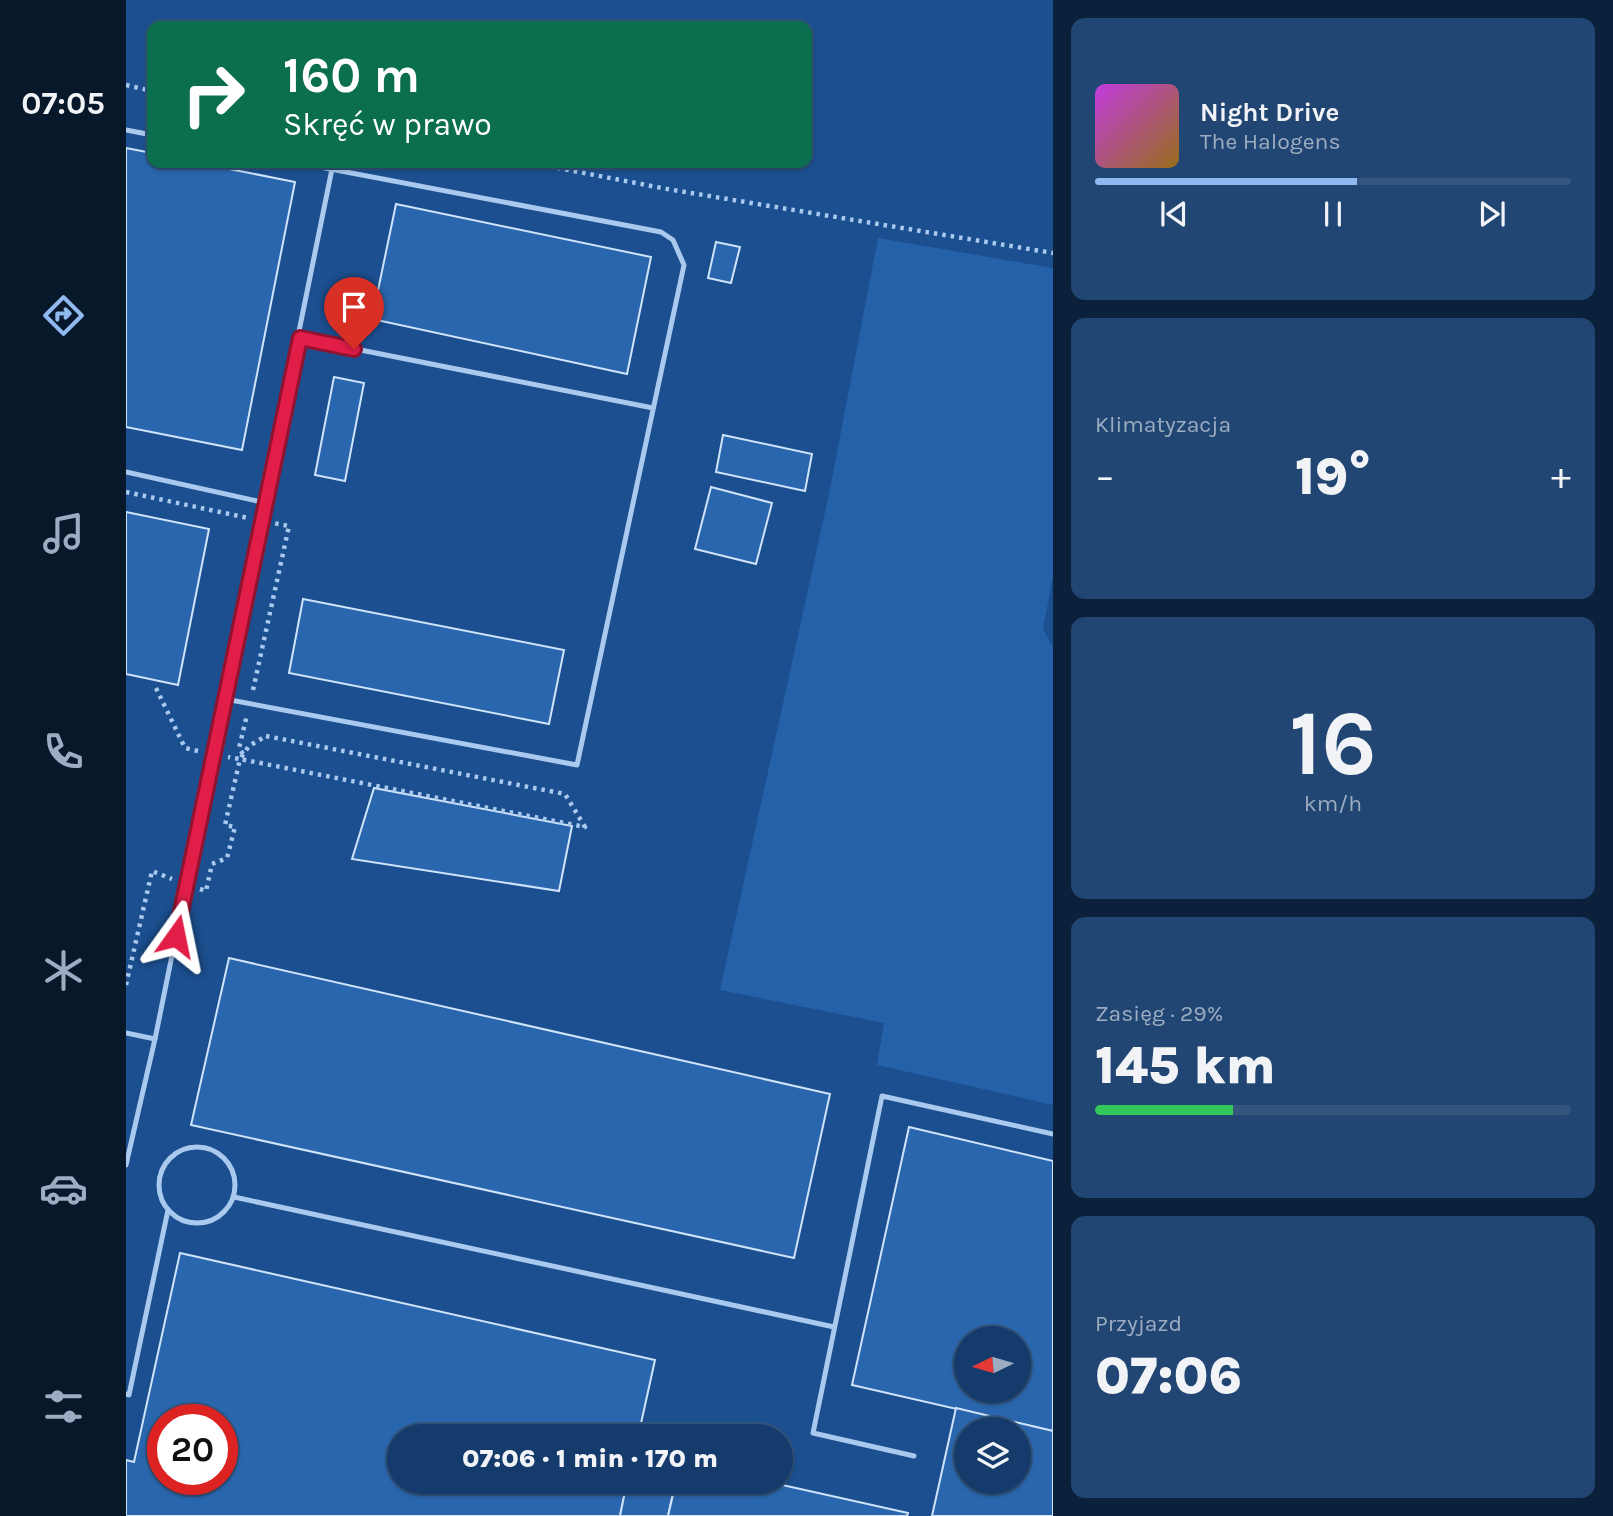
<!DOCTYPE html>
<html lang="pl">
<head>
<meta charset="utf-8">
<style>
	:root { --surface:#143b6b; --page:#214673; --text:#f1f3f6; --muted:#9dadc1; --line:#33557e; --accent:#90b9f0 }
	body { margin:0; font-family:Karla,sans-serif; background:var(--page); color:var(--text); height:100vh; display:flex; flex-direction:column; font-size:26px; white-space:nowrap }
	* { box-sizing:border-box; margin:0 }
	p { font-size:23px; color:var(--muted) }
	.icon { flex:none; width:38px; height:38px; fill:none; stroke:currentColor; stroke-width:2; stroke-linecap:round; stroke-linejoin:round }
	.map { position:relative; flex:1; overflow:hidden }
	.details { display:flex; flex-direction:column; gap:18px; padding:18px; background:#0b203b; width:560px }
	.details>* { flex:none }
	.banner { position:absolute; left:21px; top:21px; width:665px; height:147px; border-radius:14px; box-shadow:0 2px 5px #0004,0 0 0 2px var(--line); background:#0b6e4f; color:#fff; overflow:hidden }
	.needle { width:46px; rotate:265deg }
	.controls { position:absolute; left:828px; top:1326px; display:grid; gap:14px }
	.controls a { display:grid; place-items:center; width:77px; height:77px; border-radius:50%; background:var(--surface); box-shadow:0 2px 5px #0004,0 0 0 2px var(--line); font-size:35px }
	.speed { position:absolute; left:21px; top:1404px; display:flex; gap:14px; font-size:35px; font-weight:700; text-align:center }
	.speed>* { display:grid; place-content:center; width:91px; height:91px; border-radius:50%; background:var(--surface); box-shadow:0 2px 5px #0004,0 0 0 2px var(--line); line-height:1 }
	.speed .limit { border:10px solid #d22; background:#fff; color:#111 }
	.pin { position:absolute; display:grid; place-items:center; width:60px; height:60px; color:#fff; margin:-72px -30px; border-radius:50% 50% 50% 0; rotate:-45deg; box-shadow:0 0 7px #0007 }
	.pin .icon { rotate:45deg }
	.me { position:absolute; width:77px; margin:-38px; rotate:12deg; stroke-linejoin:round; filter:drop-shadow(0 0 5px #0008) }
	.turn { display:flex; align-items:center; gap:24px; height:147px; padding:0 21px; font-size:32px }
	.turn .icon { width:91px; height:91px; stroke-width:2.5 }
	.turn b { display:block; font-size:49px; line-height:60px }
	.big { font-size:52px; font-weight:800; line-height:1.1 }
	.details .card { flex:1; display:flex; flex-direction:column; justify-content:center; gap:10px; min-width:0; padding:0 24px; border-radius:14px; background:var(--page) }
	.details .dial { align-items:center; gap:0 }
	.dial b { font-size:91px; line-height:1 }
	.song { display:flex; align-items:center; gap:21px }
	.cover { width:84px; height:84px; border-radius:10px; background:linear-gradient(135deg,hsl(290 70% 55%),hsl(40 70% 35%)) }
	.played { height:7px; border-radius:4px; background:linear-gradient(90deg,var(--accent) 55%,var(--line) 55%) }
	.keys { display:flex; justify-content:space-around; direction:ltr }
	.heat { display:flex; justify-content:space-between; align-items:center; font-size:38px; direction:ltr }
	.charge { height:10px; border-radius:5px; background:linear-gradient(90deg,#34c759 29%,var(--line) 0) }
	.trip { position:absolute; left:261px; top:1424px; width:406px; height:70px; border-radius:35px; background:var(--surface); box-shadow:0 2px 5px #0004,0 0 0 2px var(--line); font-weight:800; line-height:70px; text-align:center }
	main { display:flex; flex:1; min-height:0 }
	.menu { display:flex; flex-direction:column; width:126px; justify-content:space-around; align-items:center; background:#08182b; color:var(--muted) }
	.menu .icon { width:49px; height:49px }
	.menu .active { color:var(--accent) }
	.menu b { font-size:32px; color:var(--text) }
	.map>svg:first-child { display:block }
	.green { fill:#2461a8 }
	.building { fill:#2a66ad; stroke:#cfe3fa; stroke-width:2; fill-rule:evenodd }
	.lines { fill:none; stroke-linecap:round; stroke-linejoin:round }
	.path { stroke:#a9c9ee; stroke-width:4.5; stroke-dasharray:3.5 5; stroke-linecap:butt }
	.service { stroke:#a9c9ee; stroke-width:5 }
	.route-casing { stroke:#92132f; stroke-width:18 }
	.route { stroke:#e11d48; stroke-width:12 }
</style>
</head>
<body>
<main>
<nav class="menu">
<b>07:05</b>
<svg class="icon active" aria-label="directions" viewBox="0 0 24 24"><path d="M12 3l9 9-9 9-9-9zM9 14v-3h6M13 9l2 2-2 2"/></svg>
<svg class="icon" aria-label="music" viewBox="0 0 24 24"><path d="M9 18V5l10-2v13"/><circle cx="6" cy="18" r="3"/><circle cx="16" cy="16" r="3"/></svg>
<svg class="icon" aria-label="phone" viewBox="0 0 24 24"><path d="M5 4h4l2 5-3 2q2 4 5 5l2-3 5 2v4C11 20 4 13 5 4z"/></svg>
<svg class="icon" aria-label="climate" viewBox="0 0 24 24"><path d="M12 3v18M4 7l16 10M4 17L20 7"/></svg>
<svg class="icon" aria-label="car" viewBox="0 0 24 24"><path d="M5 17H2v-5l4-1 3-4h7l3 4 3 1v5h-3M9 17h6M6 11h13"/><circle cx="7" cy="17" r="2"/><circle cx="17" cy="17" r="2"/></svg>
<svg class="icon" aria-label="filters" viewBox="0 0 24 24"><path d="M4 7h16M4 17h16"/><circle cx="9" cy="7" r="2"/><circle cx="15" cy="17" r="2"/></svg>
</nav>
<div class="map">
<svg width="927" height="1516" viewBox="0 0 927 1516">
	<rect width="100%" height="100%" fill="#1b4f8f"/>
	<polygon class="green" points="752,238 927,268 927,577 917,629 927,647 927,1105 751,1065 758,1023 594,990 703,494"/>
	<g class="building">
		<polygon points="0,148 26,153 26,163 73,163 169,182 116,450 0,427"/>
		<polygon points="270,204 525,257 501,374 246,319"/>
		<polygon points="590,242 614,247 605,283 582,278"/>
		<polygon points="208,377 238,383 219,481 189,475"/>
		<polygon points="597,435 686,454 679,491 590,472"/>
		<polygon points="585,487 646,503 630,564 569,549"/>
		<polygon points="0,512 83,529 52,685 0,674"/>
		<polygon points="177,599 438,650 423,724 163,673"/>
		<polygon points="248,788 446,826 433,891 226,859"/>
		<polygon points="103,958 704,1094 668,1258 65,1125"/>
		<path d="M783 1127 927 1161V1431L726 1385ZM840 1339H892V1391H840Z"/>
		<path d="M54 1253 529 1360 512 1437H273V1482H501L494 1516H0V1460L8 1462ZM37 1419H96V1479H37Z"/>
		<path d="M830 1408 927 1431V1516H806ZM840 1430H892V1482H840Z"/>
		<polygon points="514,1428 537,1432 535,1437 512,1437"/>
		<polygon points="501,1482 549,1484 542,1516 494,1516"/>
		<polygon points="550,1482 643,1482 782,1513 781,1516 542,1516"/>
	</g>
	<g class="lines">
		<g class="path">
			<polyline points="0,85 26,91"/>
			<polyline points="406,163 541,189 927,253"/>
			<polyline points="0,492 122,518"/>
			<polyline points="30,688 59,748 72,751"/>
			<polyline points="127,690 163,526 147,523"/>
			<polygon points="140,736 439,794 459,827 114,759 123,746"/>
			<polyline points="117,754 113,748 121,715"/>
			<polyline points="74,889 80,891 86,864 101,858 109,827 99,825 114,759 102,757"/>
			<polyline points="0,985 26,871 46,879"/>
		</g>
		<g class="service">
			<polyline points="0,130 26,135"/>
			<polyline points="174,338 527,408"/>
			<polyline points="0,472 140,503"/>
			<polyline points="99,699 451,765 558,265 547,240 535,232 173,163"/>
			<polyline points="0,1033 29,1039"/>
			<circle cx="71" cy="1185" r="38"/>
			<polyline points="0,1165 29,1039 206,169"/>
			<polyline points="108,1197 708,1327"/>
			<polyline points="0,1394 3,1395 42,1210"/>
			<polyline points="788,1456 687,1433 756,1096 927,1134"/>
		</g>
	</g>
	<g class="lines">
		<defs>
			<polyline id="route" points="50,936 174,338 228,349"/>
		</defs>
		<use href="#route" class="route-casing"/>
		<use href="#route" class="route"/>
	</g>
</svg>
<div class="controls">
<a><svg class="needle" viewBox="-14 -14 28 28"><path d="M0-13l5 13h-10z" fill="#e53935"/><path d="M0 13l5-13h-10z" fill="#9dadc1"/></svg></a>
<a><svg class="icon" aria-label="layers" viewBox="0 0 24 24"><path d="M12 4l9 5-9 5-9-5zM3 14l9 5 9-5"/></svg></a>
</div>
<div class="speed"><div class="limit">20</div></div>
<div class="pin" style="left:228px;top:349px;background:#d93025"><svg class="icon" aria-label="arrive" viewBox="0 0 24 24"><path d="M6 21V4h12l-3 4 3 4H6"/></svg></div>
<svg class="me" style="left:50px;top:936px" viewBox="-20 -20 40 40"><path d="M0-17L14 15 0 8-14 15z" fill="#e11d48" stroke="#fff" stroke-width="4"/></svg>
<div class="trip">07:06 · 1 min · 170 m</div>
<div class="banner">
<div class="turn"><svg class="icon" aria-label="right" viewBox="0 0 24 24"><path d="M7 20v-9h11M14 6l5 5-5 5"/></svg><div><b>160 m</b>Skręć w prawo</div></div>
</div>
</div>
<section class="details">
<div class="card">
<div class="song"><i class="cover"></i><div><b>Night Drive</b><p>The Halogens</p></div></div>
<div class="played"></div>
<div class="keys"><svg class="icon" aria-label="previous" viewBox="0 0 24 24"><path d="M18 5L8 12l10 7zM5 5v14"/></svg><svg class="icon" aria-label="pause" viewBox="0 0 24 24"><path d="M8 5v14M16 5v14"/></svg><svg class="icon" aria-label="next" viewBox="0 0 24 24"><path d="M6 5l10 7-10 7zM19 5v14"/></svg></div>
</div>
<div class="card"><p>Klimatyzacja</p>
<div class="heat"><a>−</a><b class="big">19°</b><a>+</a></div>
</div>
<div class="card dial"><b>16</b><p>km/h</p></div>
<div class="card"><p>Zasięg · 29%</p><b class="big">145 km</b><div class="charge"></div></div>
<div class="card"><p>Przyjazd</p><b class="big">07:06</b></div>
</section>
</main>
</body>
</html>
